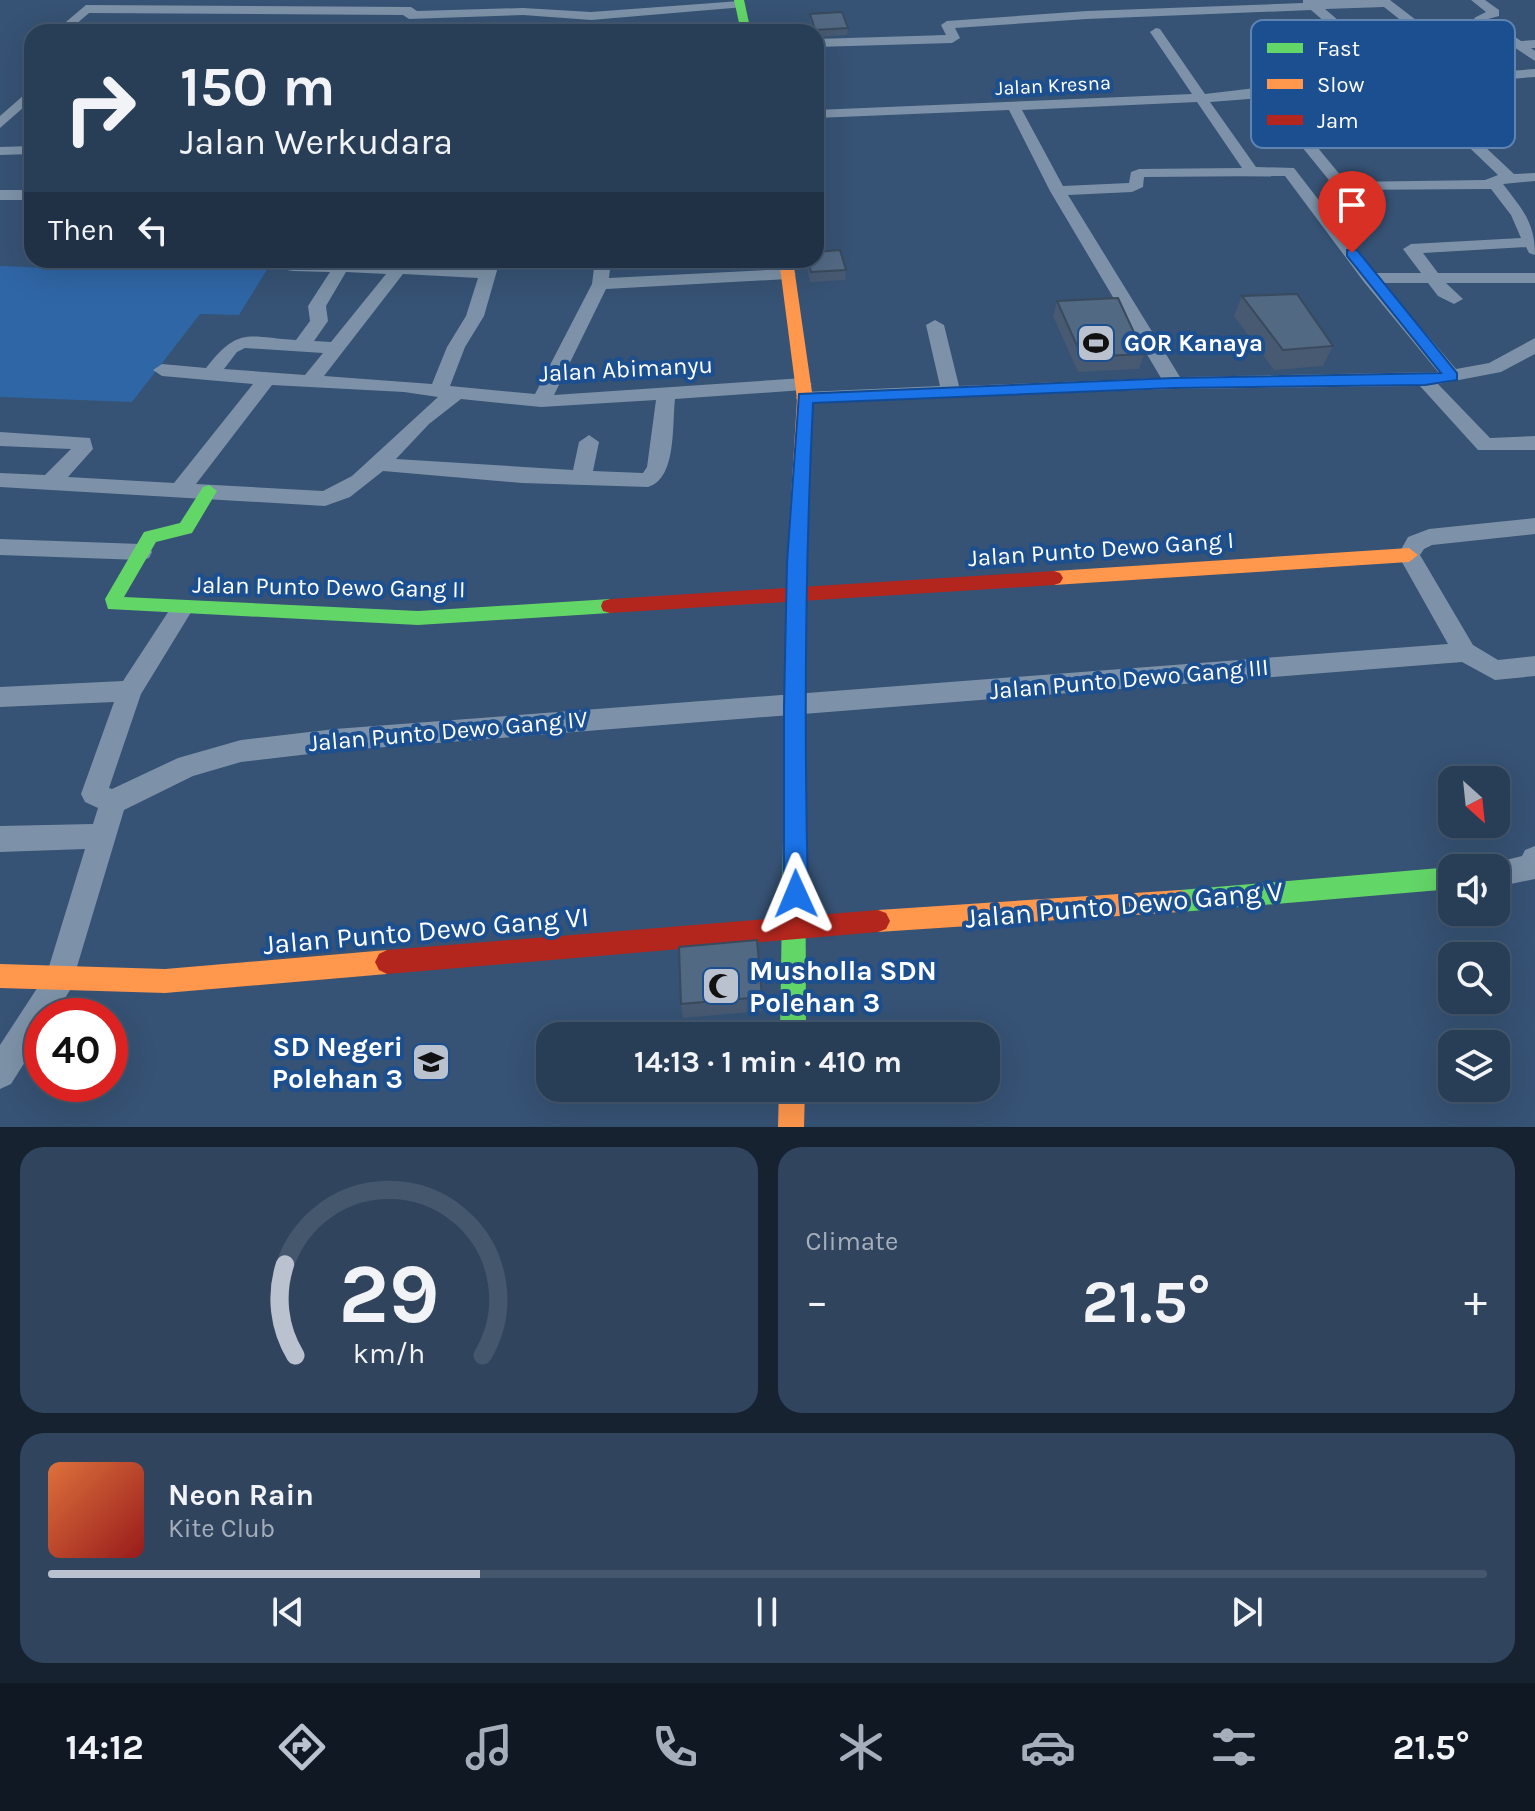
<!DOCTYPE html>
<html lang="en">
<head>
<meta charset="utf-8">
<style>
	:root { --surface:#283e57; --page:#30455d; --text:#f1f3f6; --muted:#a5aeba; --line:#44576d; --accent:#b9c2ce }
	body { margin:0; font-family:Karla,sans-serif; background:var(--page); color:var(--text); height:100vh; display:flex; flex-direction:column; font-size:30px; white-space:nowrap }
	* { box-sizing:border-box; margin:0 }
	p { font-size:26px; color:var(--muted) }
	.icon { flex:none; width:44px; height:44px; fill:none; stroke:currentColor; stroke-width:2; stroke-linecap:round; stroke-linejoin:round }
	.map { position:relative; height:1127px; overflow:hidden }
	.details { display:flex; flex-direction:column; gap:20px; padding:20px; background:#162230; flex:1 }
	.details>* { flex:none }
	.top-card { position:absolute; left:24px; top:24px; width:800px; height:244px; border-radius:24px; box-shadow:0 8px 32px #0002,0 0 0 2px var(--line); background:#283e57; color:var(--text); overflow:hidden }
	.needle { width:52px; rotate:153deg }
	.fabs { position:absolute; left:1438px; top:766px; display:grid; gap:16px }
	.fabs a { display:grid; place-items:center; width:72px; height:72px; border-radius:16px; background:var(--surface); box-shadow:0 8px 32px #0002,0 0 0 2px var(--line); font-size:40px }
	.speed { position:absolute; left:24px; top:998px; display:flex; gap:16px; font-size:40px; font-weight:700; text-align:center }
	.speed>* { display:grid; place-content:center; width:104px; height:104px; border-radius:50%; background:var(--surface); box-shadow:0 8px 32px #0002,0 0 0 2px var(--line); line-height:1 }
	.speed .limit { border:12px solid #d22; background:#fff; color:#111 }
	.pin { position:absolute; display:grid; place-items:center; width:68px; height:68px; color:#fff; margin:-82px -34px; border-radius:50% 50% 50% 0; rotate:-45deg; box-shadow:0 0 8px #0007 }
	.pin .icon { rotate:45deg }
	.me { position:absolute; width:88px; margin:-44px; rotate:359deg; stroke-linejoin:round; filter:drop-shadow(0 0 6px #0008) }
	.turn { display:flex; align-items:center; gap:28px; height:168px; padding:0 24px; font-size:36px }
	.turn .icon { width:104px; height:104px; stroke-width:2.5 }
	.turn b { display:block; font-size:56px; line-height:68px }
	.then { display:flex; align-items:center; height:76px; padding:0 24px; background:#0003; gap:16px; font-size:30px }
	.big { font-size:60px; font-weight:700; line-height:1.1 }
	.details .tile { flex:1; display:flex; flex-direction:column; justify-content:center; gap:12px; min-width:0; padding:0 28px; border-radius:24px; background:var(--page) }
	.details .dial { align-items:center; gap:0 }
	.dial svg { height:208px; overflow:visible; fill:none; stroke:var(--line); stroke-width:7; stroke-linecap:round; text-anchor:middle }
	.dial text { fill:var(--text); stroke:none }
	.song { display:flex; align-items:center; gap:24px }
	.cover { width:96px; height:96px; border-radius:12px; background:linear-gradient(135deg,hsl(20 70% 55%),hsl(0 70% 35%)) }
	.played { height:8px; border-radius:4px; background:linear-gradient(90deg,var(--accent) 30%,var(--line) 30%) }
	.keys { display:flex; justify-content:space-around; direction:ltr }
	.heat { display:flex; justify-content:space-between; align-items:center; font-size:44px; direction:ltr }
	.details .tiles { flex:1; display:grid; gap:20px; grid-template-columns:1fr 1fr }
	.tile:last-child { grid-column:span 2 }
	.trip { position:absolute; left:536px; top:1022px; width:464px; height:80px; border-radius:24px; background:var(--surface); box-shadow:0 8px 32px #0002,0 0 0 2px var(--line); font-weight:700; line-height:80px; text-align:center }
	.tabs { display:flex; height:128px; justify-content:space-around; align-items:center; background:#101923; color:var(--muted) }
	.tabs .icon { width:56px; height:56px }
	.tabs .active { color:var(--accent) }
	.tabs b { font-size:36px; color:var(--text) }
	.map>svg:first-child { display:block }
	.green { fill:#2f66a5 }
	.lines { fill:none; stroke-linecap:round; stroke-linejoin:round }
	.street { fill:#7d92a8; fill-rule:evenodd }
	.fast { fill:#63d668; fill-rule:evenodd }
	.slow { fill:#ff974d; fill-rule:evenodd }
	.jam { fill:#b3261e; fill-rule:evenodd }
	.wall { fill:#475a72 }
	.building { fill:#526984; stroke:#394a5c; stroke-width:2 }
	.route { fill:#1a73e8; stroke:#114b97; stroke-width:2 }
	.labels { text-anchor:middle; stroke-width:8; stroke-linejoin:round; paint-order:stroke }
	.far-street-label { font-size:20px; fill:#fff; stroke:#1b4f8f }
	.poi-label { font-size:24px; font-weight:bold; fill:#fff; stroke:#1b4f8f; text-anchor:start }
	.street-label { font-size:24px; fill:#fff; stroke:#1b4f8f }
	.near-street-label { font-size:28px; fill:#fff; stroke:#1b4f8f }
	.near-poi-label { font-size:28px; font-weight:bold; fill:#fff; stroke:#1b4f8f; text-anchor:start }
	.key { fill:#1b4f8f; stroke:#5f84b1; stroke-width:2 }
	.key-label { font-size:22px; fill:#fff }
</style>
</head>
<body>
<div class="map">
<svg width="1535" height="1127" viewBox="0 0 1535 1127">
	<rect width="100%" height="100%" fill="#365274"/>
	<polygon class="green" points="56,260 273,260 239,315 200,314 132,402 0,397 0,266 49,268"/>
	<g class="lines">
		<g class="street">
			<path d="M1303 0H1390L1416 20 1448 54V60H1440L1408 26 1384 7 1325 9 1407 79 1535 69V77L1420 86 1514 174 1535 173V181L1503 184C1522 209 1535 222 1535 255L1529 253 1526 247 1423 253 1438 273H1535V283H1446L1463 299 1454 304 1438 296 1428 283H1383L1456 369 1489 363 1535 338V354L1501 372 1438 384 1490 438 1535 436V450H1478L1420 386 1174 389 798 402 796 398 798 394 805 392 940 386 926 325 935 320 944 325 959 386 1161 378 1050 191 1009 110 816 118V110L1192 94 1150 32 1156 28 1160 29 1205 94 1264 87 1392 80 1311 10 1087 19 955 28 960 38 952 43 816 47V39L946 35 941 25 947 21 1087 11 1303 3ZM1406 87 1498 175 1485 180 1346 182 1276 97ZM1262 98 1337 190 1491 189 1511 215 1521 238 1411 244 1403 249 1421 273H1375L1294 168 1256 167 1210 102ZM1197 102 1242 168 1139 169 1131 172 1129 183 1063 186 1022 110ZM1285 176 1364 282 1438 372 1180 377 1068 195 1132 192 1143 187 1144 177Z"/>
			<polygon points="1471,0 1485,0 1499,10 1499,16 1488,19 1521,41 1535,40 1535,48 1531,48 1535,51 1535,61 1479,24 1474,18 1486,12"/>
			<polygon points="740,1 744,3 744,7 591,20 523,15 409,19 403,15 89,13 67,32 54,32 86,5 411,7 417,11 523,8 591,12"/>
			<polygon points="26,48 32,48 32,56 22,55 22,49"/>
			<polygon points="32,88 32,100 0,128 0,116"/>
			<polygon points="32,146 32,154 0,155 0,147"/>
			<rect x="0" y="190" width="32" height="10"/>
			<path d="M484 260H500L484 316 465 347 450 386 535 394 592 284 595 260H611L609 278 788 269 796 274 788 279 606 289 554 395 803 378 812 384 803 390 675 399C672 424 677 479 648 487L522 483 383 471 350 497 325 506 0 487V473L45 475 71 449 0 446V432L90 438 93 449 68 477 174 483 253 384 162 376 153 370 162 364 206 368C239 326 247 337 296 340L310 321 308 306 330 272 293 271 287 270 285 266 287 262 481 268ZM346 272 386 274 331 342 314 341 328 321 326 306ZM403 274 478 278 466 316 447 347 432 384 324 376ZM245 348 323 353 305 375 224 369 237 352ZM272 385 404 392 438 397 352 476 323 491 196 484ZM461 399 541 407 656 400 647 467 643 473 593 471 599 442 589 435 579 442 573 470 396 459 429 424Z"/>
			<polygon points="1535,518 1535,534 1432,545 1424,549 1420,555 1473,645 1498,660 1535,656 1535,676 1495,680 1462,662 335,751 241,762 193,776 124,810 70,990 54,1016 42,1016 42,1035 11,1084 0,1089 0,1045 47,973 85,849 0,852 0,826 93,824 98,808 85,802 81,794 114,702 0,707 0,687 123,681 174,603 182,600 190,603 193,609 141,694 109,788 112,789 178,758 241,740 335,729 1448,644 1398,555 1408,537 1429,529"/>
			<polygon points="0,539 141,544 149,546 152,552 149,558 141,560 0,555"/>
			<polygon points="1535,846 1535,879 1496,887 1496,868 1485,868 1486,865 1522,856 1525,850"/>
		</g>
		<g class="fast">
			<polygon points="734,0 744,0 751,32 741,32"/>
			<polygon points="209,485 217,491 192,533 156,542 124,597 418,611 610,599 617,601 619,606 617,611 610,613 418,625 108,609 105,599 144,532 180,523 203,487"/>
			<polygon points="795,703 802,706 805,712 806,1036 780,1036 785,712 788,706"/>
			<polygon points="1452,867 1452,889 1180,912 1172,909 1168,901 1172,893 1180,890"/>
		</g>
		<g class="slow">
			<polygon points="779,260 793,260 813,399 805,563 805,712 802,718 795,721 788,718 785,712 787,563 797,399"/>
			<polygon points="1409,548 1418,555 1409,562 1054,585 1048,583 1045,578 1048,573 1054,571"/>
			<polygon points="1180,890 1188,893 1192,901 1188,909 1180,912 878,932 870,929 866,921 870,913 878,910"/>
			<polygon points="387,950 395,954 399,962 395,970 387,974 165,993 0,988 0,964 165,969"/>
			<polygon points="779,1088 805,1088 804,1127 778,1127"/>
		</g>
		<g class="jam">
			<polygon points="1054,571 1060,573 1063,578 1060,583 1054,585 610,613 603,611 601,606 603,601 610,599"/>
			<polygon points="878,910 886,913 890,921 886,929 878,932 387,974 379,970 375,962 379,954 387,950"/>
		</g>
	</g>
	<g class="wall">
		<polygon points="810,14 848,28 847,35 816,37 816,32 813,32 810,21"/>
		<polygon points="806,260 816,260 846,270 845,280 810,282"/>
		<polygon points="1242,296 1333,346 1323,366 1274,370 1234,316"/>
		<polygon points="1057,301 1144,354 1139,369 1078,372 1053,316"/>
		<polygon points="762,997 762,1011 683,1018 681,1004"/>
	</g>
	<g class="building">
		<polygon points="842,12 848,28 815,30 810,14"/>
		<polygon points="840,250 846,270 811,272 808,260 816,260 816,252"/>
		<polygon points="1297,294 1333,346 1283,350 1242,296"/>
		<polygon points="1118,298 1144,354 1082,357 1057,301"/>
		<polygon points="757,940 762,997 681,1004 679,947"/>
	</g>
	<path class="route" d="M1347 250H1357L1457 373V380L1425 385 1174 388 813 403C805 567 804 730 808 894L804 902 796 906 788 902 784 894V706L787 563 799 394 1174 378 1441 373 1347 256Z"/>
	<defs>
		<symbol id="stadium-square" viewBox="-11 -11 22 22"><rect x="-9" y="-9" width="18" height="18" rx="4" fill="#b9c2ce" stroke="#1b4f8f"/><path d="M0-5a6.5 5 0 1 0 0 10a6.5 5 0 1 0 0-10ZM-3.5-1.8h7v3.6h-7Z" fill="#111"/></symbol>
		<symbol id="mosque-square" viewBox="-11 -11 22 22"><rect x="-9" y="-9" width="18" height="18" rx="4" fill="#b9c2ce" stroke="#1b4f8f"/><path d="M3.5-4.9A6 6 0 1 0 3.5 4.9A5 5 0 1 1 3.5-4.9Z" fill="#111"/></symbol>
		<symbol id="school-square" viewBox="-11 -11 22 22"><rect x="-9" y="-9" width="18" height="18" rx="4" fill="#b9c2ce" stroke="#1b4f8f"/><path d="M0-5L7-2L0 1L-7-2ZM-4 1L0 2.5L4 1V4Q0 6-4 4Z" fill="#111"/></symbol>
	</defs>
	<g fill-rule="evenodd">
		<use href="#stadium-square" x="1074" y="321" width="44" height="44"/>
		<use href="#mosque-square" x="699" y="964" width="44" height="44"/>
		<use href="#school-square" x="409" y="1040" width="44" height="44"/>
	</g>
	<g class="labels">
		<g class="far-street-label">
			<text transform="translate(1053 85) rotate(-3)" y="7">Jalan Kresna</text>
		</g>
		<g class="poi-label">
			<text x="1124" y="351">GOR Kanaya</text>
		</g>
		<g class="street-label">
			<text transform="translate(626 369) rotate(-3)" y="8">Jalan Abimanyu</text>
			<text transform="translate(1101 549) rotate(-4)" y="8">Jalan Punto Dewo Gang I</text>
			<text transform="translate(329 587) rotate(1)" y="8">Jalan Punto Dewo Gang II</text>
			<text transform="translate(1129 679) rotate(-5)" y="8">Jalan Punto Dewo Gang III</text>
			<text transform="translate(448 731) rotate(-5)" y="8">Jalan Punto Dewo Gang IV</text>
		</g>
		<g class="near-street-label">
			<text transform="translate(1124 904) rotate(-5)" y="10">Jalan Punto Dewo Gang V</text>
			<text transform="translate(426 930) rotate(-5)" y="10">Jalan Punto Dewo Gang VI</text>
		</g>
		<g class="near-poi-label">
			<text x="749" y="980">Musholla SDN<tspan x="749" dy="32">Polehan 3</tspan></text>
			<text x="403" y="1056" text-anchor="end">SD Negeri<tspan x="403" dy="32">Polehan 3</tspan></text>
		</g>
	</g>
	<rect x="1251" y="20" width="264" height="128" rx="12" class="key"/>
	<rect x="1267" y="43" width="36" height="10" fill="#63d668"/>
	<rect x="1267" y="79" width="36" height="10" fill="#ff974d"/>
	<rect x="1267" y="115" width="36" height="10" fill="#b3261e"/>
	<g class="key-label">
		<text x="1317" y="56">Fast</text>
		<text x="1317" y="92">Slow</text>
		<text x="1317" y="128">Jam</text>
	</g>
</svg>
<div class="fabs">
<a><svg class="needle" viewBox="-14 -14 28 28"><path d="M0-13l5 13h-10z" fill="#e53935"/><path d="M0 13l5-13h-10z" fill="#a5aeba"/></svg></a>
<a><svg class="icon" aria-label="sound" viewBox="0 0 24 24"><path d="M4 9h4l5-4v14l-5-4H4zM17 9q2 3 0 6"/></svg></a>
<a><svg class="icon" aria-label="search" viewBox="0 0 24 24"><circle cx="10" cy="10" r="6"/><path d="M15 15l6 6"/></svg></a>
<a><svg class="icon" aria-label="layers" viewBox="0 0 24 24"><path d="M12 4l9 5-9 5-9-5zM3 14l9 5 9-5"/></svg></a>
</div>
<div class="speed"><div class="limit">40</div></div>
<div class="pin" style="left:1352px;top:253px;background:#d93025"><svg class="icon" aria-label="arrive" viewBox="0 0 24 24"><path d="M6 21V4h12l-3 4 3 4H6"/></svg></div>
<svg class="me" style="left:796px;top:894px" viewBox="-20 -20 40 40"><path d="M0-17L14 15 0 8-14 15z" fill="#1a73e8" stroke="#fff" stroke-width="4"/></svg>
<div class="trip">14:13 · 1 min · 410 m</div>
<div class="top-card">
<div class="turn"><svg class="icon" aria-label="right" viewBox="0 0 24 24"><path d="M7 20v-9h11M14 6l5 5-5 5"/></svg><div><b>150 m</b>Jalan Werkudara</div></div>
<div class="then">Then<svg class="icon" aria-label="left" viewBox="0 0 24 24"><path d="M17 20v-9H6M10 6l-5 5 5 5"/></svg></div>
</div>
</div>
<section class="details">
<div class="tiles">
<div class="tile dial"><svg viewBox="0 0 100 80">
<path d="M14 69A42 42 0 1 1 86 69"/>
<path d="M14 69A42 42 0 0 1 10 34" stroke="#b9c2ce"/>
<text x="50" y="56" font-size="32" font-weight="700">29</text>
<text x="50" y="72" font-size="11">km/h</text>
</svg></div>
<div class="tile"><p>Climate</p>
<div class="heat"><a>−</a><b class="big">21.5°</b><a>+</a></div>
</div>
<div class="tile">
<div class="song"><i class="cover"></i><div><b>Neon Rain</b><p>Kite Club</p></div></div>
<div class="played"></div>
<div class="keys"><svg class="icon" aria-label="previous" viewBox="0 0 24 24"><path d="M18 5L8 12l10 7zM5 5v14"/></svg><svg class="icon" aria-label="pause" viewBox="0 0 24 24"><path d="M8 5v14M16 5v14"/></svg><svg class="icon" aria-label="next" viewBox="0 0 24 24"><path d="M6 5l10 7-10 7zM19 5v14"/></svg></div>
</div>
</div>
</section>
<nav class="tabs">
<b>14:12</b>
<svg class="icon active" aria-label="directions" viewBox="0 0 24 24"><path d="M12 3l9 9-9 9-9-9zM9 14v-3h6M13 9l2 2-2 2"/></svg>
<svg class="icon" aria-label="music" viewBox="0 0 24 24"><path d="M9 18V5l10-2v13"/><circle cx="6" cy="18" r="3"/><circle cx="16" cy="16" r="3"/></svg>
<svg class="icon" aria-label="phone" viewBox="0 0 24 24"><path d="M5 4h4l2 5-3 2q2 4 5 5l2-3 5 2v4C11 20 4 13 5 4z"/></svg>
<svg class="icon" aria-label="climate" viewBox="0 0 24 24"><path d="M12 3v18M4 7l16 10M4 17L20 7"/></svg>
<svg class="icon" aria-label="car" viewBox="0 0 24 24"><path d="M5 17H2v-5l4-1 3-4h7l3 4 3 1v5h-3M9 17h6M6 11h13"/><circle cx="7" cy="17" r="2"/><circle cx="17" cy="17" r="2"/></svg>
<svg class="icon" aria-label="filters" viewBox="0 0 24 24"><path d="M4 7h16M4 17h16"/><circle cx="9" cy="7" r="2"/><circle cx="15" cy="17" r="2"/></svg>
<b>21.5°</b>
</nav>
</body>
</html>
